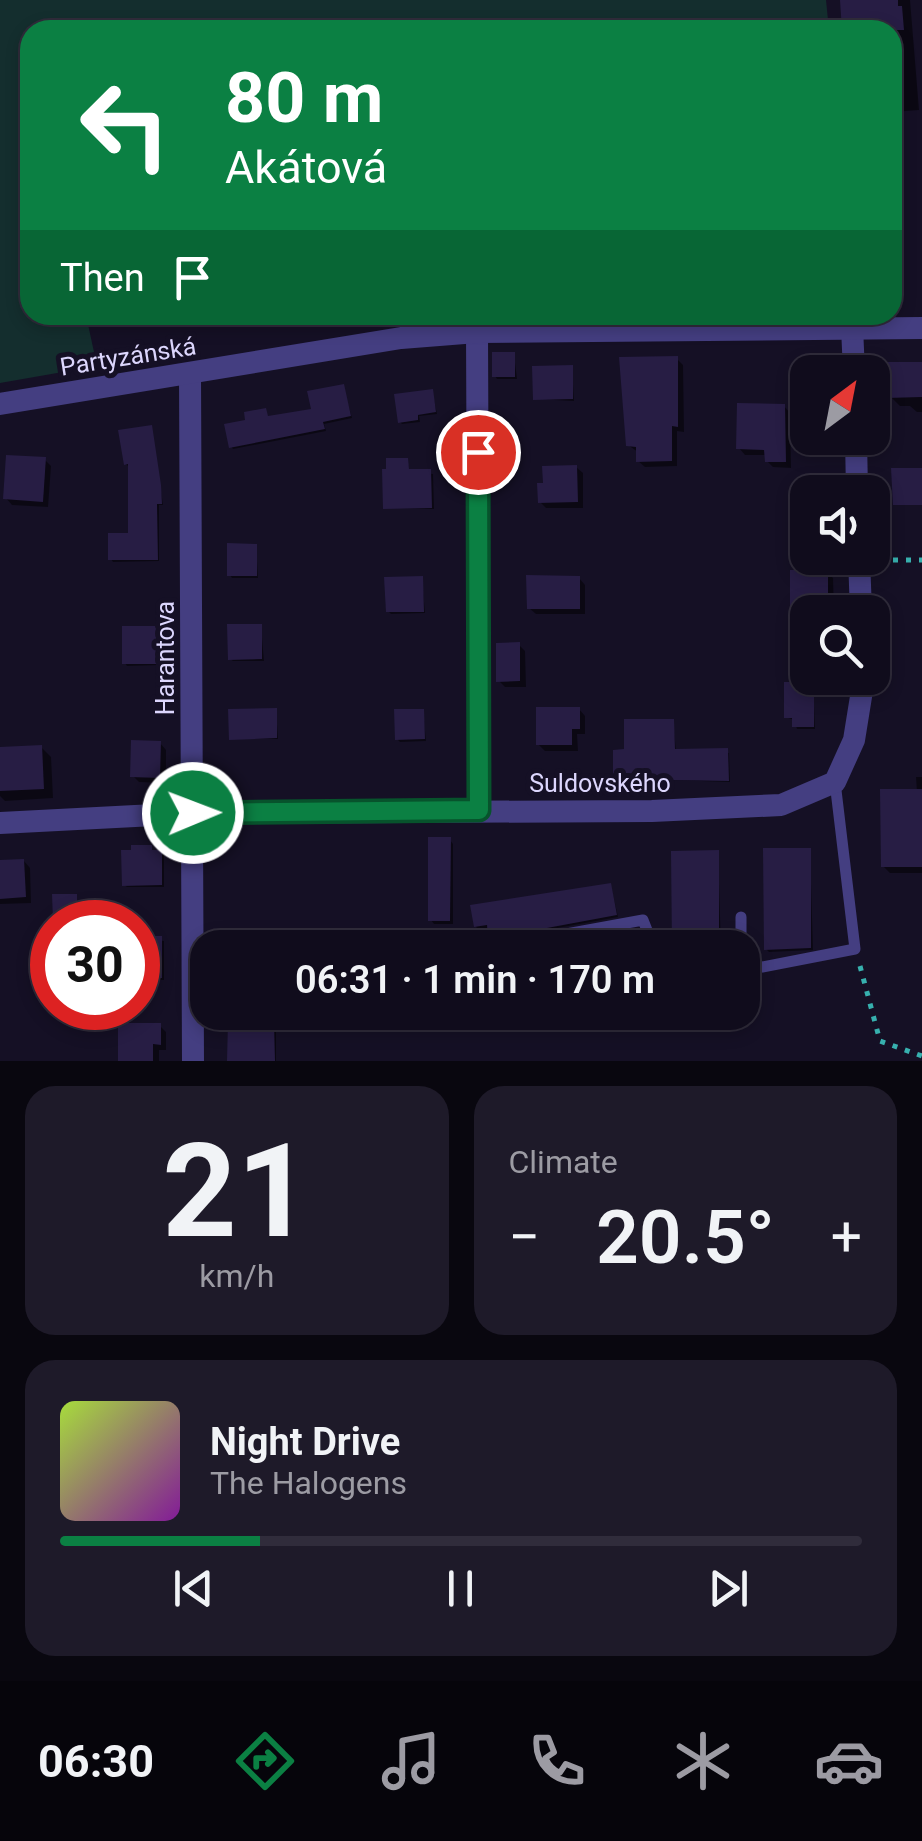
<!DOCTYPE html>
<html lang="en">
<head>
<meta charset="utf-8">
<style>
	:root { --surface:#100c1c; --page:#1e1a29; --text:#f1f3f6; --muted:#9c9ba3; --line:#302c3b; --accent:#0b8043 }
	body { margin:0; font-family:Roboto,sans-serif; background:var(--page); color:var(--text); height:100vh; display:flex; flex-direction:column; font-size:38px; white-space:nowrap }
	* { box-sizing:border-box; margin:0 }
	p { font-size:32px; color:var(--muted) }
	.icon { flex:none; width:55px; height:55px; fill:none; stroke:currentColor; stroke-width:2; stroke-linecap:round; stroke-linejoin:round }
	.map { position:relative; height:1061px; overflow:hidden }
	.drawer { display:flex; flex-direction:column; gap:25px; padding:25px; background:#09070f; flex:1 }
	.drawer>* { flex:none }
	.banner { position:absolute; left:20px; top:20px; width:882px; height:305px; border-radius:30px; box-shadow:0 5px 15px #0003,0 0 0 2px var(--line); background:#0b8043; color:#fff; overflow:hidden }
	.needle { width:65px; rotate:32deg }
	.buttons { position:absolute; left:790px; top:355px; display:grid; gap:20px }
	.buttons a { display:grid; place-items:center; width:100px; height:100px; border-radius:20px; background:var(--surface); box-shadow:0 5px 15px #0003,0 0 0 2px var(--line); font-size:50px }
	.speed { position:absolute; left:30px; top:900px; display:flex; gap:20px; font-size:50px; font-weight:700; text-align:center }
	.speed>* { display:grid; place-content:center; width:130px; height:130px; border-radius:50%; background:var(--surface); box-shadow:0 5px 15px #0003,0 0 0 2px var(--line); line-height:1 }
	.speed .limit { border:15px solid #d22; background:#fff; color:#111 }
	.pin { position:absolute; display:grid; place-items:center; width:85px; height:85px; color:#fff; margin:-42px; border:5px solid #fff; border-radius:50%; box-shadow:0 2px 10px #0007 }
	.me { position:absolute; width:110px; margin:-55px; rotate:89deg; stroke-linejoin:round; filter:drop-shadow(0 0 8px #0008) }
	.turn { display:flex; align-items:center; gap:35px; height:210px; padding:0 40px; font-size:45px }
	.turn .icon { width:130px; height:130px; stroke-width:2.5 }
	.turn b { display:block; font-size:70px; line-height:85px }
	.then { display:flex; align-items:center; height:95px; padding:0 40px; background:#0003; gap:20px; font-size:38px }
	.big { font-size:75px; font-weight:600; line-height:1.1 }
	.drawer .widget { flex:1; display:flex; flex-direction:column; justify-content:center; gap:15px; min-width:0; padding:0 35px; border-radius:30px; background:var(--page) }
	.drawer .dial { align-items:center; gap:0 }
	.dial b { font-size:130px; line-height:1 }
	.song { display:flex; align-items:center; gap:30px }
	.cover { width:120px; height:120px; border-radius:15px; background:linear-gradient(135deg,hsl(80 70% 55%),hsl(290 70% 35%)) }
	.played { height:10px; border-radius:5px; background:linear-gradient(90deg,var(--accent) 25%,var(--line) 25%) }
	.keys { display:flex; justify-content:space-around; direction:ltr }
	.heat { display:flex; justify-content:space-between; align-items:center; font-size:55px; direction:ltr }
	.drawer .tiles { flex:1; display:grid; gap:25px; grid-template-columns:1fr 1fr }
	.widget:last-child { grid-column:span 2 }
	.trip { position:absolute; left:190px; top:930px; width:570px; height:100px; border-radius:30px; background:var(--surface); box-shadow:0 5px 15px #0003,0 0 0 2px var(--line); font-weight:600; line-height:100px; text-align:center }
	.menu { display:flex; height:160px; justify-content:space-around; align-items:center; background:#06050b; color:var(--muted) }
	.menu .icon { width:70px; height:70px }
	.menu .active { color:var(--accent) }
	.menu b { font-size:45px; color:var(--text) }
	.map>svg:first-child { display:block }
	.green { fill:#142e2e }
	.shadow { fill:#0007 }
	.building { fill:#271d44 }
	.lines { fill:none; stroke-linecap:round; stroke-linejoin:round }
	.path { stroke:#37b0ae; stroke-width:5; stroke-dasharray:5 8; stroke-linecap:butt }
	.lane { stroke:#443e81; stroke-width:11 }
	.street { stroke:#443e81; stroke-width:22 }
	.route-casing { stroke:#07532c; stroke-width:25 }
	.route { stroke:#0b8043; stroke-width:18 }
	.labels { text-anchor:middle; stroke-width:10; stroke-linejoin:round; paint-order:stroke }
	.street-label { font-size:25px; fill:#dcd6fd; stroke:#151025 }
</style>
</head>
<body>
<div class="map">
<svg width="922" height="1061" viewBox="0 0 922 1061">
	<rect width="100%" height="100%" fill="#151025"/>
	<polygon class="green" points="0,0 826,0 829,30 30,30 30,315 86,315 97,366 0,383"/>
	<g class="shadow">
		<polygon points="843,0 910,0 919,110 892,112 892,30 845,30"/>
		<polygon points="514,355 517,379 497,379 495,376"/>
		<polygon points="677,359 683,365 684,432 677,431 677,466 645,467 638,461 638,452 628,445"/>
		<polygon points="826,364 828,372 808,372 808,409 797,409 795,365"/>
		<polygon points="922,364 922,412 917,412 910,406 900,406 890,396"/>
		<polygon points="572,368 574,401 536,399"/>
		<polygon points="343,387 352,418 324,424 326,431 233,449 231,446 248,422 265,411 269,418 314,411"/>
		<polygon points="432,391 437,414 419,416 420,422 402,424 400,422"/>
		<polygon points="784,406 790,413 791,468 773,467 767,461 767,455 745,455 739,448"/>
		<polygon points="151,428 163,505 159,505 159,561 113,562 111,559 131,535 130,468 126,464"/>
		<polygon points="45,460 51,466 48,507 12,505 6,498"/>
		<polygon points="407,461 410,472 433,474 434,509 385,508"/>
		<polygon points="576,467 583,473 583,508 546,508 540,502"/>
		<polygon points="256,546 258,578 232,578 230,575"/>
		<polygon points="827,572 833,578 834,612 808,612 808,618 799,618 792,611"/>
		<polygon points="579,578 585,585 585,614 536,614 529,608"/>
		<polygon points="422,579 425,613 391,614 388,611"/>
		<polygon points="261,627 264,661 233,661 230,659"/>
		<polygon points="158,628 161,665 127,666 125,663"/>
		<polygon points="519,645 525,651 526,687 505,687 499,681"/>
		<polygon points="813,685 815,729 797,729 794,720 786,717"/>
		<polygon points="579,709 585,716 585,734 577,734 578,751 545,751 538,744"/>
		<polygon points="276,710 278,739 231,739"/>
		<polygon points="423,711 426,741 400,742 397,739"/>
		<polygon points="673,721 676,751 729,753 730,782 616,778 627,752"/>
		<polygon points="160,743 166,750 166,783 139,782 133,776"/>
		<polygon points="41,747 51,757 53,798 5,801 0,796 0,749"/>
		<polygon points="916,777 922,777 922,873 890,873 883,866 917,792"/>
		<polygon points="450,840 453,844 453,924 434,924 431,920"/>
		<polygon points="151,847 153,853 164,855 164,887 127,887 124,885"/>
		<polygon points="810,851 813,950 769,952 766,949"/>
		<polygon points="718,853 721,948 674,948"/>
		<polygon points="24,861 30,868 31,903 0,904 0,863"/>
		<polygon points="611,886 618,917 491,940 480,948 473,907"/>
		<polygon points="76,896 78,922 58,922 55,920"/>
		<polygon points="371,931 407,931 409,948 371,948"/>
		<polygon points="619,937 622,941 634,939 637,948 559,948"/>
		<polygon points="138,938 164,941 164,980 138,979"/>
		<polygon points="230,941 267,941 269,948 230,948"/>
		<polygon points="230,1012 262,1012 262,1018 276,1020 276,1061 230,1060"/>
		<polygon points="160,1026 166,1032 166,1050 159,1050 159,1061 122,1061"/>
	</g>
	<g class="building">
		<polygon points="840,0 898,0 898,6 902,6 904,30 842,30"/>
		<rect x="492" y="352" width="23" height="25"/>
		<polygon points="678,356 678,427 672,426 672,461 636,462 636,447 626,446 619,357"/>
		<polygon points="887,362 922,362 922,397 887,398"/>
		<polygon points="573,365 573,399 533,400 532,366"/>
		<polygon points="344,384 351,416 323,422 325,429 229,448 224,424 245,420 244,412 266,408 268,416 311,409 307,391"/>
		<polygon points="433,389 436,412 418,415 418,420 398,423 394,394"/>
		<polygon points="737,403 785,404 786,462 765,462 764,450 736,449"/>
		<polygon points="152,425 161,485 162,504 157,504 158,560 108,560 108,533 128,533 128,464 124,465 118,430"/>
		<polygon points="6,455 46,457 43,502 3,499"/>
		<polygon points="386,458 408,458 409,469 431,469 432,508 383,509 382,469 386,469"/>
		<polygon points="577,465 578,502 538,503 537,483 543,483 542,466"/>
		<polygon points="891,468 922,468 922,505 893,505"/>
		<polygon points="227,543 257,544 257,576 227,576"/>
		<polygon points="828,569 828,612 790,612 790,570"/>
		<polygon points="526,575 580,576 580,609 527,609"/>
		<polygon points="423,576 424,612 386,612 384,577"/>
		<polygon points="227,624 262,624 262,659 228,660"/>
		<rect x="122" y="626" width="37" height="38"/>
		<polygon points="520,642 520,681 496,682 496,643"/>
		<polygon points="784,682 814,682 814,727 792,727 792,718 784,718"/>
		<polygon points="536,707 580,707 580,729 572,729 572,745 536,745"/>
		<polygon points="277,708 277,738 229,740 228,709"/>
		<polygon points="394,709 424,709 425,739 395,740"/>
		<polygon points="624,719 674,719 675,749 728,748 729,781 613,779 613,750 624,749"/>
		<polygon points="131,740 161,741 160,778 130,777"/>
		<polygon points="42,745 44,789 0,791 0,747"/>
		<polygon points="880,789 922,789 922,867 881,867"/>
		<polygon points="428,837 451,837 450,921 428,921"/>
		<polygon points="131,845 152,845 152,850 162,850 162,885 122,886 121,850 131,850"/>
		<polygon points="763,848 811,848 811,948 764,950"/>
		<polygon points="719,850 719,948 672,948 671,851"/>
		<polygon points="24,859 26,897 0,899 0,860"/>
		<polygon points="611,883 617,915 488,939 487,925 474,927 470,905"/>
		<polygon points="52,894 77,894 77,921 53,921"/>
		<polygon points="620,934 622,948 545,948"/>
		<rect x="138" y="936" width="24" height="42"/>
		<polygon points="228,1022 274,1022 275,1061 227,1061"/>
		<polygon points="118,1023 161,1023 161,1045 153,1044 153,1061 118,1061"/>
	</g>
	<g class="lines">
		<g class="path">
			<polyline points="880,560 922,560"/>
			<polyline points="860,966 880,1041 922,1056"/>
		</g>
		<g class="lane">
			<polyline points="741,917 741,948"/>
			<polyline points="490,948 643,920 654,948"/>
			<polyline points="742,971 855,949 835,782"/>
		</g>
		<g class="street">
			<polyline points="852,327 854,372"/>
			<polyline points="477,332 479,810"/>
			<polyline points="190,374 193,1061"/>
			<polyline points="0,404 401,338 477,332 922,328"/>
			<polyline points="856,438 857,492"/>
			<polyline points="859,558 861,612"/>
			<polyline points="0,823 193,813 652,811 781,805 835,782 854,740 864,678"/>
		</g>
	</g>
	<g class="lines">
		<defs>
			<polyline id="route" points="193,813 479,810 478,452"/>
		</defs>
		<use href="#route" class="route-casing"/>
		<use href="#route" class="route"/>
	</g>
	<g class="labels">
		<g class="street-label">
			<text transform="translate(128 356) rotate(-9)" y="9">Partyzánská</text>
			<text transform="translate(165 658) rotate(-90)" y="9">Harantova</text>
			<text x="600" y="792">Suldovského</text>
		</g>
	</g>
</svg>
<div class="buttons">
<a><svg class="needle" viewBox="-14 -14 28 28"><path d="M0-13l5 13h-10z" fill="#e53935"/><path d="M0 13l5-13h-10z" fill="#9c9ba3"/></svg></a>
<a><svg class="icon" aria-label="sound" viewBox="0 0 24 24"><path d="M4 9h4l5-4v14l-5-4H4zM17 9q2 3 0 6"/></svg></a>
<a><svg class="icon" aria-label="search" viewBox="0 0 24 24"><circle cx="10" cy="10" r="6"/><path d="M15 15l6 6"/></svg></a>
</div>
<div class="speed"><div class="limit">30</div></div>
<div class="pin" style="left:478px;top:452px;background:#d93025"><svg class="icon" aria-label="arrive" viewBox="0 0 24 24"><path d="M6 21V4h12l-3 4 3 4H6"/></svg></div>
<svg class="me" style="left:193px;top:813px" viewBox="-20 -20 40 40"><circle r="17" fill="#0b8043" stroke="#fff" stroke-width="3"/><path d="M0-11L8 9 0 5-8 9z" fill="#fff"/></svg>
<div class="trip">06:31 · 1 min · 170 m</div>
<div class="banner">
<div class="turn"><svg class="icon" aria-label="left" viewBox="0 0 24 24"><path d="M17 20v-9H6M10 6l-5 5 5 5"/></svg><div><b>80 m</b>Akátová</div></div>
<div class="then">Then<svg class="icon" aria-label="arrive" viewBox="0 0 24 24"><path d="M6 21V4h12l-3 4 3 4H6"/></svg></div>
</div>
</div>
<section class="drawer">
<div class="tiles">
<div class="widget dial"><b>21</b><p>km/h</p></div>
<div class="widget"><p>Climate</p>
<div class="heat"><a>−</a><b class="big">20.5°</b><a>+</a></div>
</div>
<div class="widget">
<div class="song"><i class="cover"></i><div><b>Night Drive</b><p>The Halogens</p></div></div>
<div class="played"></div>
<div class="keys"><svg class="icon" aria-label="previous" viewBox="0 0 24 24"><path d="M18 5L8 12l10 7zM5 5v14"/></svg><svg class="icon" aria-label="pause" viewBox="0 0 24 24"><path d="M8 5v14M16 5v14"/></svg><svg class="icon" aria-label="next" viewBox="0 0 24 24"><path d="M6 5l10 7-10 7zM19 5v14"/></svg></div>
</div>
</div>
</section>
<nav class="menu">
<b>06:30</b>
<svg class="icon active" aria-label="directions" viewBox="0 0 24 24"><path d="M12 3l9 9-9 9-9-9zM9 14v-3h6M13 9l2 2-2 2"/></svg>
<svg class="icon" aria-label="music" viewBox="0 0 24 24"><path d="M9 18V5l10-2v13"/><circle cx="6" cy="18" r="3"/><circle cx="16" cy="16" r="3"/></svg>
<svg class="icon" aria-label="phone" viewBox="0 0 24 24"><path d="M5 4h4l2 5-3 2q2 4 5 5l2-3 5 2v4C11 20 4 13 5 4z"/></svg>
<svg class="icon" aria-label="climate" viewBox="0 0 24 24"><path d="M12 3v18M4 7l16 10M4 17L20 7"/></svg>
<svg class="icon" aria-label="car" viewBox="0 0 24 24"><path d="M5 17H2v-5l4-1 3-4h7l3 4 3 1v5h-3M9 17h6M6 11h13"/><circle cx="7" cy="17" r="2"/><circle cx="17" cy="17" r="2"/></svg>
</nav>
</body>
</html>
